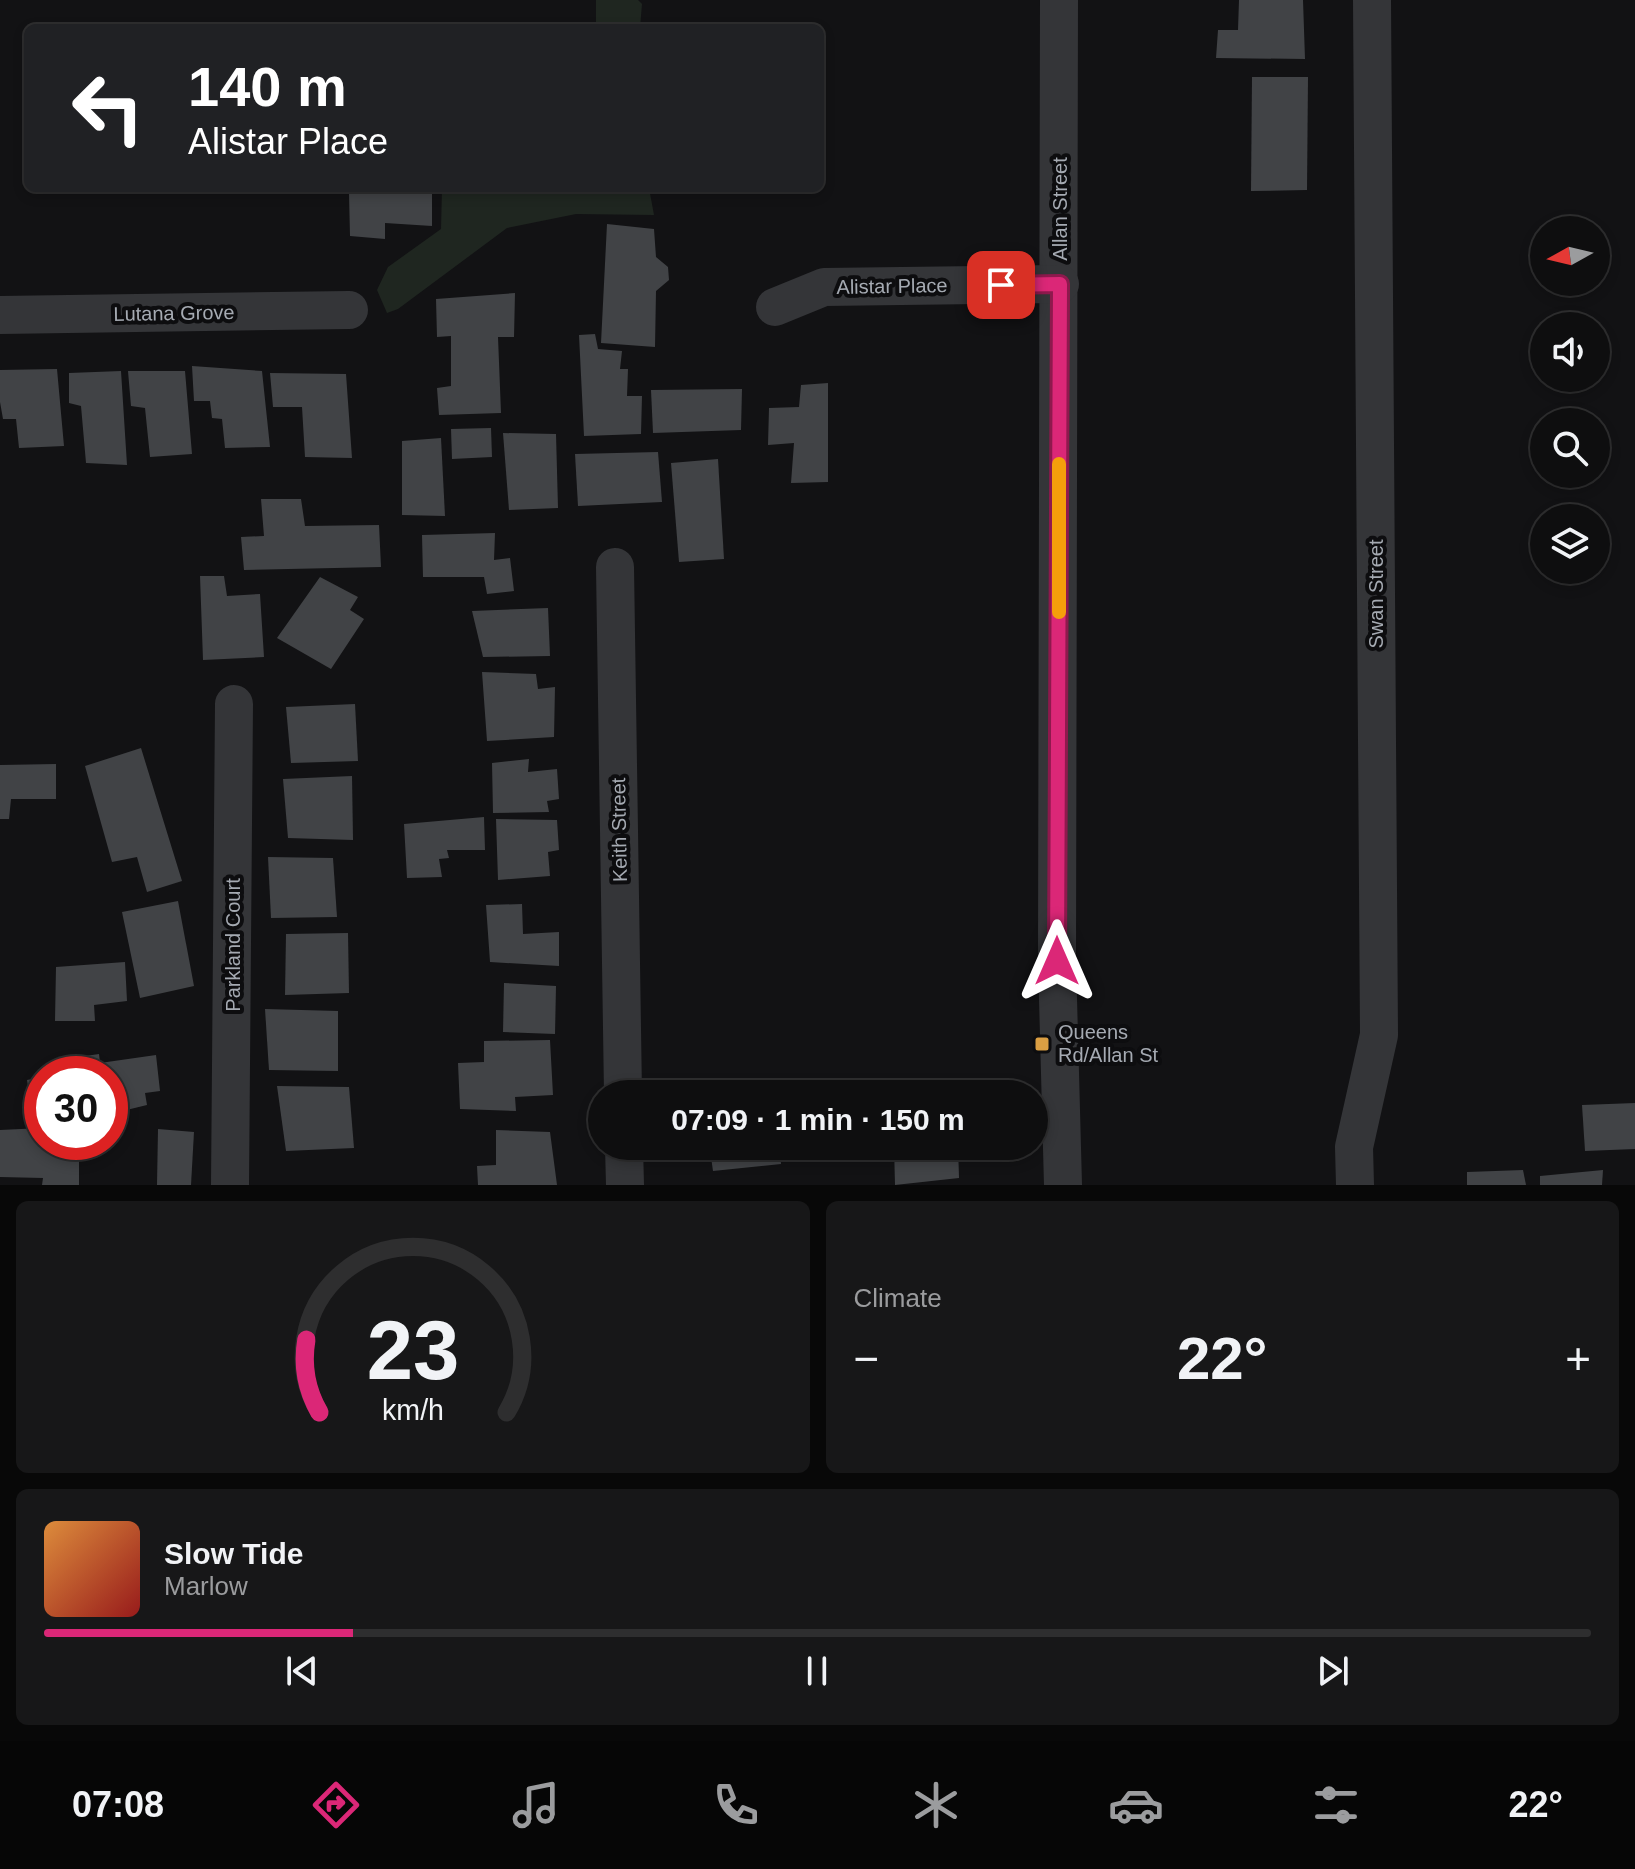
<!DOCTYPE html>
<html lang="en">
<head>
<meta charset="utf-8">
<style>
	:root { --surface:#0e0e0f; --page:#171718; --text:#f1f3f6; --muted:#9b9c9e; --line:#2e2e2f; --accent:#db2777 }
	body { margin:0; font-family:Arial,sans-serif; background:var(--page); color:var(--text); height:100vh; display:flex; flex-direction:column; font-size:30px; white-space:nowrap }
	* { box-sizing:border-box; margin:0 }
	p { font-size:26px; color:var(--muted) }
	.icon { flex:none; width:44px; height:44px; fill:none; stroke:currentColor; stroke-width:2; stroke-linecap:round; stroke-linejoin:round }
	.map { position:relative; height:1185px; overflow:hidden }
	.details { display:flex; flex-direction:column; gap:16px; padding:16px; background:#080808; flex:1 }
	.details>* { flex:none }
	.banner { position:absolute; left:24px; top:24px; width:800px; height:168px; border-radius:12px; box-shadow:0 4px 12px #0003,0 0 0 2px var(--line); background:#202124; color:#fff; overflow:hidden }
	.needle { width:52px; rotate:262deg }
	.controls { position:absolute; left:1530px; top:216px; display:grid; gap:16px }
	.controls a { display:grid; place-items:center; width:80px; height:80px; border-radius:50%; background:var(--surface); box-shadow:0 4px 12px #0003,0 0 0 2px var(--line); font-size:40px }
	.speed { position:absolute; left:24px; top:1056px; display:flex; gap:16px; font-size:40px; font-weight:700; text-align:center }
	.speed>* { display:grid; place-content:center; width:104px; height:104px; border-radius:50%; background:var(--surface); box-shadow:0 4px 12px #0003,0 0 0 2px var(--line); line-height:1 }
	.speed .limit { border:12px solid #d22; background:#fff; color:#111 }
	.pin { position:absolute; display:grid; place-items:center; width:68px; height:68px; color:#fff; margin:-34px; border-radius:16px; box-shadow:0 4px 12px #0006 }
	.me { position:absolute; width:88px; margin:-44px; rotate:0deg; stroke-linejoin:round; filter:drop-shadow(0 0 6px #0008) }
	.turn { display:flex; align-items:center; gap:28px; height:168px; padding:0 32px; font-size:36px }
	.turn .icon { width:104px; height:104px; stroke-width:2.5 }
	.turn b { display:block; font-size:56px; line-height:68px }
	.big { font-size:60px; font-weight:700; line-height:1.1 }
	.details .card { flex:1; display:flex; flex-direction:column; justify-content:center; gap:12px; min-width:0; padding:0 28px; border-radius:12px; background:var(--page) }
	.details .dial { align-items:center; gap:0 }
	.dial svg { height:208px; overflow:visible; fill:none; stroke:var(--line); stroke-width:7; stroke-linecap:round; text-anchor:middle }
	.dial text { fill:var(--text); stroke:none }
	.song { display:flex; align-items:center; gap:24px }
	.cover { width:96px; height:96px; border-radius:12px; background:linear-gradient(135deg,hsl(30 70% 55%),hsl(0 70% 35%)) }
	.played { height:8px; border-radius:4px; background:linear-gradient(90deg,var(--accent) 20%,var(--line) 20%) }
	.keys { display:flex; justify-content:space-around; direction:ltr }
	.heat { display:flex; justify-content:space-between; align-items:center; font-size:44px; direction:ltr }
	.details .tiles { flex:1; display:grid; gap:16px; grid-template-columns:1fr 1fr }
	.card:last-child { grid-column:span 2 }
	.trip { position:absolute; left:588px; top:1080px; width:460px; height:80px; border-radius:40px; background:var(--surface); box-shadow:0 4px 12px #0003,0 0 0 2px var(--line); font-weight:700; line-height:80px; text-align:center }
	.tabs { display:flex; height:128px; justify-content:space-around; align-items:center; background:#060606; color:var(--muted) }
	.tabs .icon { width:56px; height:56px }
	.tabs .on { color:var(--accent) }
	.tabs b { font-size:36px; color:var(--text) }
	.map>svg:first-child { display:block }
	.green { fill:#1f2620 }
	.building { fill:#414346 }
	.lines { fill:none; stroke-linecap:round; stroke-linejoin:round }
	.street { stroke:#343538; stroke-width:38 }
	.route-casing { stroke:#8e194d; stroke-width:20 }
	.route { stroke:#db2777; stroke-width:14 }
	.slow { stroke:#f59e0b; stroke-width:14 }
	.poi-dot { fill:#db9f43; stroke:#0d0d0f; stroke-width:3 }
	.labels { text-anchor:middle; stroke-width:8; stroke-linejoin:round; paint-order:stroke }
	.street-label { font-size:20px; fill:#a5aab2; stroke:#0d0d0f }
	.poi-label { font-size:20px; fill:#a5aab2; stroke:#0d0d0f; text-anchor:start }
</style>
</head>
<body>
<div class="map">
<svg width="1635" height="1185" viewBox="0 0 1635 1185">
	<rect width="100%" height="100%" fill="#121214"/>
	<g class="green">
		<polygon points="596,0 638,0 642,4 640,28 596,28"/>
		<polygon points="442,188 649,188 654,215 576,214 507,228 398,309 387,313 377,290 388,267 441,229"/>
	</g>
	<g class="building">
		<polygon points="1239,0 1303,0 1305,59 1216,58 1218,30 1238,30"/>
		<polygon points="1252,77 1308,77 1307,190 1251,191"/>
		<polygon points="374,188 432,188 432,226 385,223 385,239 350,236 349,193 373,193"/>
		<polygon points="607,224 654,229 656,257 668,267 669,280 656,291 655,347 601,343"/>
		<polygon points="515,293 514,337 498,337 501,413 439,415 437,388 451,386 451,336 437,337 436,299"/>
		<polygon points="595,334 598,349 622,351 620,369 628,369 627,396 642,396 641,434 584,436 579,335"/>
		<polygon points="192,366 262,371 270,447 225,448 222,419 212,418 210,401 194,401"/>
		<polygon points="57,369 64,446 19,448 16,419 3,419 0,402 0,370"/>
		<polygon points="121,371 127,465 86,463 81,406 69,403 69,373"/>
		<polygon points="128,371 185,371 192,454 150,457 145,408 131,406"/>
		<polygon points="270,373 346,374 352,458 305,457 302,407 273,407"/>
		<polygon points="828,383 828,482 791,483 794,443 768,445 769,408 799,407 801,385"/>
		<polygon points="742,389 741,430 653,433 651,390"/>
		<polygon points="491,428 492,457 452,459 451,429"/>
		<polygon points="503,433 556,434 558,508 509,510"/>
		<polygon points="441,438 445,516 402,515 402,441"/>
		<polygon points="658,452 662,502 578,506 575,454"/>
		<polygon points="718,459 724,559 679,562 671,463"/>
		<polygon points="261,499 301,499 305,526 379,525 381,567 244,570 241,537 264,536"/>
		<polygon points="495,533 494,560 510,558 514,591 487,594 484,577 423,577 422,535"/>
		<polygon points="200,576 224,576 227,596 260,594 264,657 203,660"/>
		<polygon points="320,577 358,597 350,610 364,619 331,669 277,638"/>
		<polygon points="548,608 550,656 483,657 472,611"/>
		<polygon points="482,672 536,674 538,689 555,687 554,737 487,741"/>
		<polygon points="355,704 358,761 291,763 286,707"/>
		<polygon points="141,748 182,881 147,892 137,857 112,862 85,766"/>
		<polygon points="529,759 528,772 557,769 559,799 547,801 549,812 493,813 492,763"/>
		<polygon points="56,764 56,799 11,799 9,819 0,819 0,765"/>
		<polygon points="352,776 353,840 288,838 283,779"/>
		<polygon points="484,817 485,850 447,850 449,858 439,859 442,877 407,878 404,824"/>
		<polygon points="496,819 557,820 559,850 548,852 550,876 498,880"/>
		<polygon points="268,857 333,858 337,917 271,918"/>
		<polygon points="178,901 194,986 140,998 122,912"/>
		<polygon points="522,904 523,934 559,932 559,966 490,962 486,905"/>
		<polygon points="348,933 349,993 285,995 286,934"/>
		<polygon points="125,962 127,1001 94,1005 95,1021 55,1021 56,967"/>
		<polygon points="504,983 556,986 555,1034 503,1032"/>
		<polygon points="265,1009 338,1011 338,1071 269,1070"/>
		<polygon points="550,1040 553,1095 515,1097 516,1111 460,1109 458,1063 484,1062 484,1041"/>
		<polygon points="99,1054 100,1063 156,1055 160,1091 145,1093 147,1105 110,1114 110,1074 61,1074 58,1060"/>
		<polygon points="42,1077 42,1109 32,1111 27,1080"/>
		<polygon points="277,1086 349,1087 354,1148 286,1151"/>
		<polygon points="1635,1103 1635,1149 1585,1151 1582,1105"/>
		<polygon points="42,1128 42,1142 79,1142 79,1185 42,1185 43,1178 0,1177 0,1130"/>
		<polygon points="158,1129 194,1132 191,1185 157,1185"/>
		<polygon points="496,1130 550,1132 557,1185 478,1185 477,1166 496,1165"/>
		<polygon points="696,1146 780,1146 781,1164 713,1171 711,1157 696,1158"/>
		<polygon points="894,1146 958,1146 959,1178 895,1185"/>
		<polygon points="1523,1170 1526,1185 1467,1185 1467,1172"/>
		<polygon points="1603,1170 1602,1185 1540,1185 1540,1176"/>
	</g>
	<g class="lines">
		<g class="street">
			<polyline points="1059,0 1057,961 1063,1185"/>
			<polyline points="775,307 824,287 1060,284"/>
			<polyline points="0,315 349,310"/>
			<polyline points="615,567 623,1094"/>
			<polyline points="624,1146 625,1185"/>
			<polyline points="230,1185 234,704"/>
			<polyline points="1355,1185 1354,1147 1379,1035 1372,0"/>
		</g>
	</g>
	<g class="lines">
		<defs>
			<polyline id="route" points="1001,285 1060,284 1057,961"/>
		</defs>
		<use href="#route" class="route-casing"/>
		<use href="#route" class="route"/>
		<polyline class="slow" points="1059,612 1059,464"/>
	</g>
	<rect class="poi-dot" x="1034" y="1036" width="16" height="16" rx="4"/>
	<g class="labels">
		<g class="street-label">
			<text transform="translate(1060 209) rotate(-90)" y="7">Allan Street</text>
			<text transform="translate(892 286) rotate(-1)" y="7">Alistar Place</text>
			<text transform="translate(174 313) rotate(-1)" y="7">Lutana Grove</text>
			<text transform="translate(1376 594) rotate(-90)" y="7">Swan Street</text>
			<text transform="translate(619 830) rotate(-91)" y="7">Keith Street</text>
			<text transform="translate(233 945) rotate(-90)" y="7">Parkland Court</text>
		</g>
		<g class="poi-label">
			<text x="1058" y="1039">Queens<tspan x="1058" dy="23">Rd/Allan St</tspan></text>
		</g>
	</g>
</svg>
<div class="controls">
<a><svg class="needle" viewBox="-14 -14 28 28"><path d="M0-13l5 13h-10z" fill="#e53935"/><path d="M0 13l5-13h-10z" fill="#9b9c9e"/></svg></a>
<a><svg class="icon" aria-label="sound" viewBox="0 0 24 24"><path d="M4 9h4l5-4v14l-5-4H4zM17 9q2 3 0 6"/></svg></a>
<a><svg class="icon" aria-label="search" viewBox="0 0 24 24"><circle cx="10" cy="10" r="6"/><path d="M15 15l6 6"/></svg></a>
<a><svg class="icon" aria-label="layers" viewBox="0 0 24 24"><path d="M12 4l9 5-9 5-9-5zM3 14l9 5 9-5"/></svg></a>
</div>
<div class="speed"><div class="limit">30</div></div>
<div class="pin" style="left:1001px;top:285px;background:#d93025"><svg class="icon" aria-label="arrive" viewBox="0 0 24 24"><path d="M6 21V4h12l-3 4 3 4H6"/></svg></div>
<svg class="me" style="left:1057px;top:961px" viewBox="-20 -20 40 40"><path d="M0-17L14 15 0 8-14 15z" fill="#db2777" stroke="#fff" stroke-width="4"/></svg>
<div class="trip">07:09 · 1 min · 150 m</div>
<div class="banner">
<div class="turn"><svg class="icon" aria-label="left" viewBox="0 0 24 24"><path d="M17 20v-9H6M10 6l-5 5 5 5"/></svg><div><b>140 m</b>Alistar Place</div></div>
</div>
</div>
<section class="details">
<div class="tiles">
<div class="card dial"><svg viewBox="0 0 100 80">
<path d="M14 69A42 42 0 1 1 86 69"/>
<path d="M14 69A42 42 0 0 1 9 41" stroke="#db2777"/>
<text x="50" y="56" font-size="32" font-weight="700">23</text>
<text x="50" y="72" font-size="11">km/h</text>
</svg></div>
<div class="card"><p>Climate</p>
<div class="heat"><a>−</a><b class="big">22°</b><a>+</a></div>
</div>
<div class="card">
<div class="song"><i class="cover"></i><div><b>Slow Tide</b><p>Marlow</p></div></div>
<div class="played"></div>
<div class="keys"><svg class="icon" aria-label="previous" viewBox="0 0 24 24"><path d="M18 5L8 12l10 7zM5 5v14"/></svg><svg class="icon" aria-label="pause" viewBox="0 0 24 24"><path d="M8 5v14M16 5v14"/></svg><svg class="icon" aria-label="next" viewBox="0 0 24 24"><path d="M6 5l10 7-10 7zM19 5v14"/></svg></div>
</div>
</div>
</section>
<nav class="tabs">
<b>07:08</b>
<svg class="icon on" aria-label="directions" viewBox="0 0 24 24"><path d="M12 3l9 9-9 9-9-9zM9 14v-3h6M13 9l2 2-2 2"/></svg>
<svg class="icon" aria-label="music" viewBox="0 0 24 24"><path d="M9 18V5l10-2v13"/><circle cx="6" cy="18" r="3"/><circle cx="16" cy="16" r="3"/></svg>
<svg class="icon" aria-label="phone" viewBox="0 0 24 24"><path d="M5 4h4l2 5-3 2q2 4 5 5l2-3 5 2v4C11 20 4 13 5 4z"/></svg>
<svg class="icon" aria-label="climate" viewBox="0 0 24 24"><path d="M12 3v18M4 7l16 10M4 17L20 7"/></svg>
<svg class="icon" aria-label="car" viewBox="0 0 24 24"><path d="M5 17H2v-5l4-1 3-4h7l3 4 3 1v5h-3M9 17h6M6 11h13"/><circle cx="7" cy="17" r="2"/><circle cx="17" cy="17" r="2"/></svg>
<svg class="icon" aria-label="filters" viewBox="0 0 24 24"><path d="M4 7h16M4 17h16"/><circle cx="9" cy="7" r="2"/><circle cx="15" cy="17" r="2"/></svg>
<b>22°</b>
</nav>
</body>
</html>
